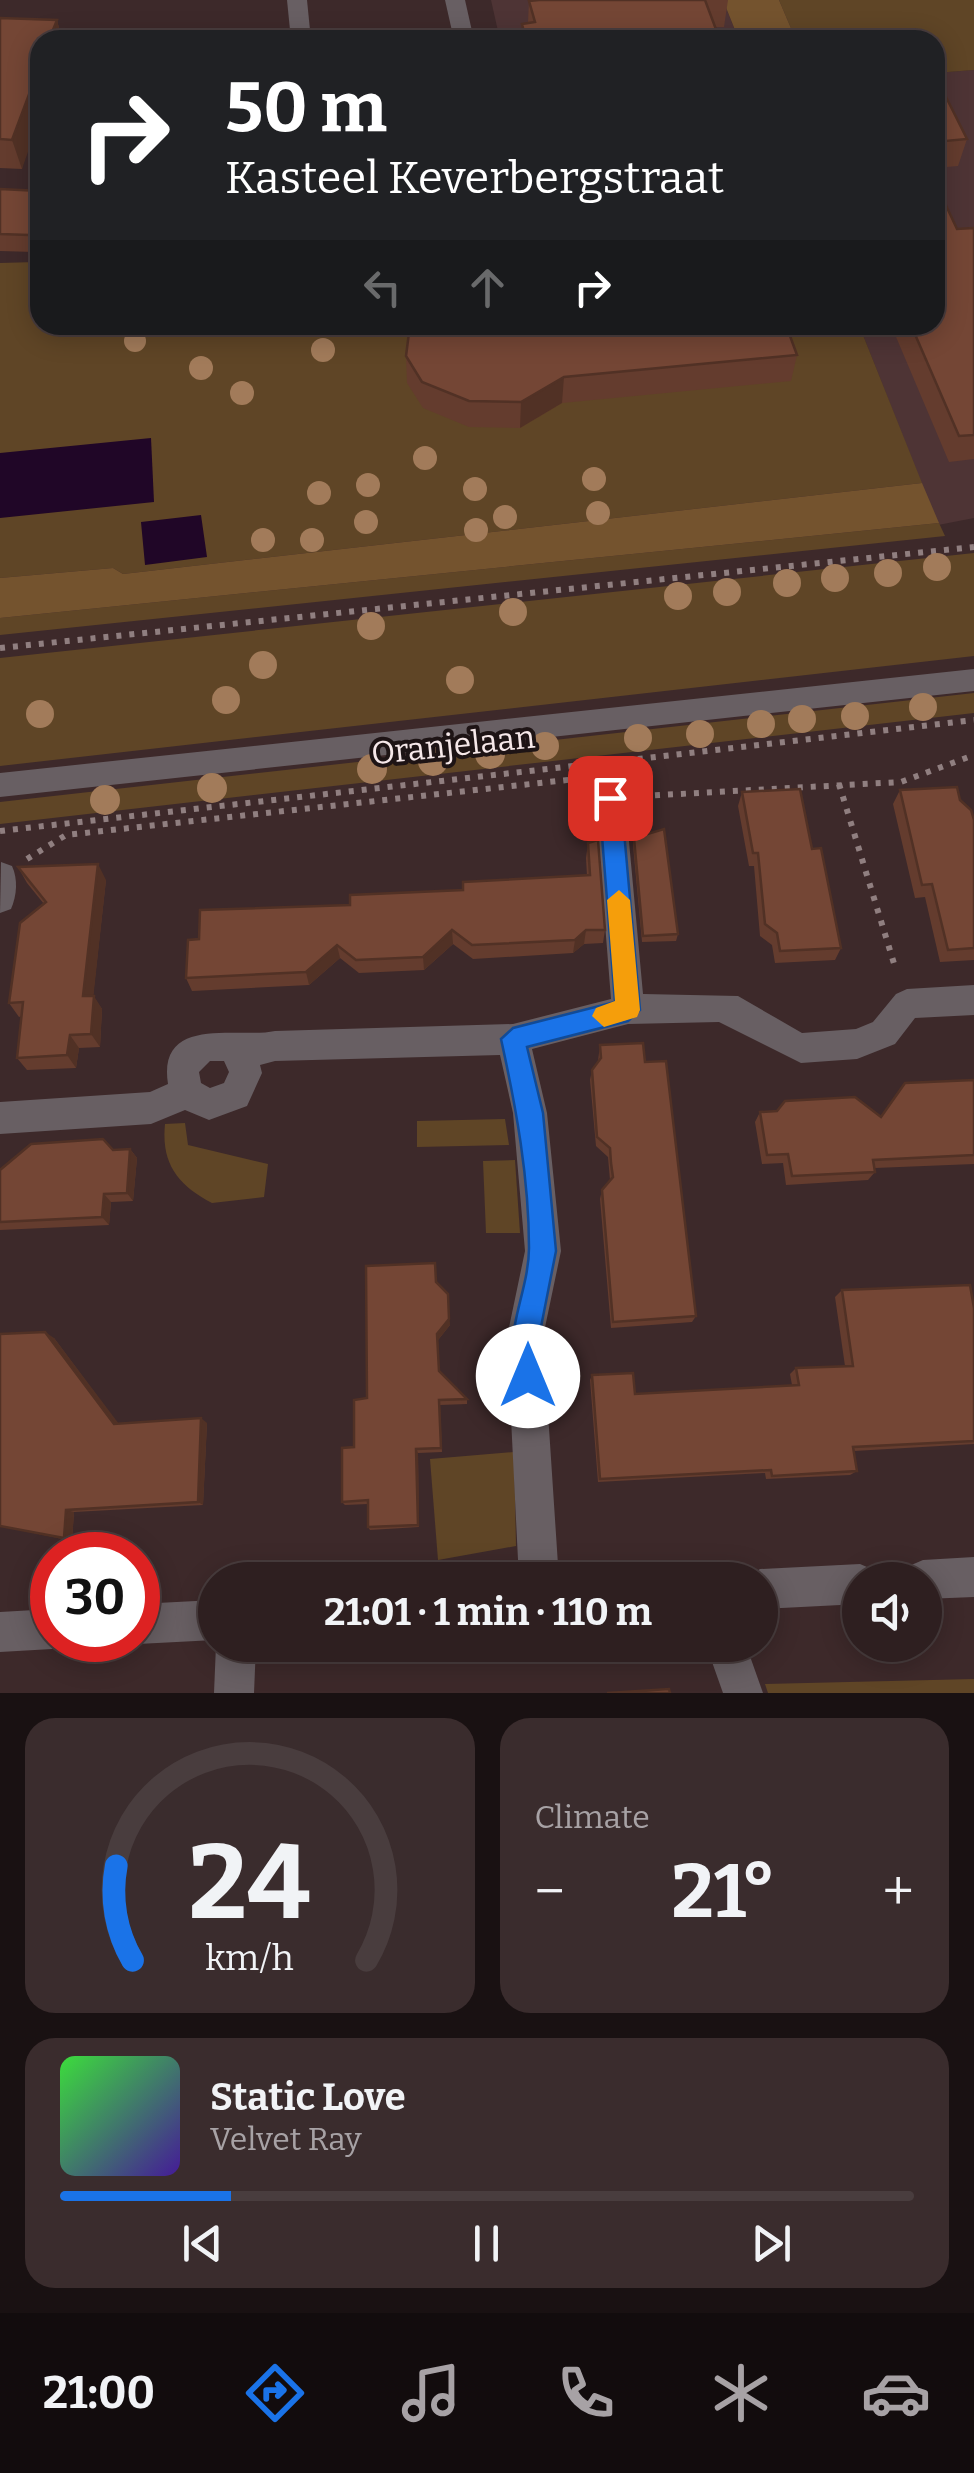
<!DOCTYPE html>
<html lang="en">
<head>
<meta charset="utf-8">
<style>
	:root { --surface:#2e1f20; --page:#3a2c2d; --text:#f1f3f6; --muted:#a7a2a5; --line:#493d3e; --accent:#1a73e8 }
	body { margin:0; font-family:Bitter,serif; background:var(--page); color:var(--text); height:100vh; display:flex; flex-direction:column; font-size:38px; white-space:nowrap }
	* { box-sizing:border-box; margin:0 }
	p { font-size:32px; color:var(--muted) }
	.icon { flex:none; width:55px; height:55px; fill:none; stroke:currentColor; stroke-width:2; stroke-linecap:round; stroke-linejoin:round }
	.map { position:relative; height:1693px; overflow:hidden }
	.panel { display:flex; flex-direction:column; gap:25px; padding:25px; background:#191112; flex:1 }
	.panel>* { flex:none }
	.top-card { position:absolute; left:30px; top:30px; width:915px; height:305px; border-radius:30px; box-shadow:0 5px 25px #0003,0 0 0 2px var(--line); background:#202124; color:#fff; overflow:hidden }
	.tools { position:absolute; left:842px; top:1562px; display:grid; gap:20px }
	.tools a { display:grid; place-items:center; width:100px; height:100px; border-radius:50%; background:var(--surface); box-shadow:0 5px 25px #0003,0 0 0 2px var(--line); font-size:50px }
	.speed { position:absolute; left:30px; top:1532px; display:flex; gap:20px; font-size:50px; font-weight:700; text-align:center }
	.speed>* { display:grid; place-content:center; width:130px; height:130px; border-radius:50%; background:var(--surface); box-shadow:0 5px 25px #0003,0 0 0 2px var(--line); line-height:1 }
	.speed .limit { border:15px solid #d22; background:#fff; color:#111 }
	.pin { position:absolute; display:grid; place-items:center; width:85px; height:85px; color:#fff; margin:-42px; border-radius:20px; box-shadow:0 5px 15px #0006 }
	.me { position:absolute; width:110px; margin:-55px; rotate:0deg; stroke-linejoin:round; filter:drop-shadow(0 0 8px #0008) }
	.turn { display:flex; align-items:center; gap:35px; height:210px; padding:0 30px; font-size:45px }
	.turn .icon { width:130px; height:130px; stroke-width:2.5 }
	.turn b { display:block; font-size:70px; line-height:85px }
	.lanes { display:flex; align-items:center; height:95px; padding:0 30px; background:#0003; justify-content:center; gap:50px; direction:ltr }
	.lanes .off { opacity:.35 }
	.big { font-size:75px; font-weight:700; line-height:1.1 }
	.panel .card { flex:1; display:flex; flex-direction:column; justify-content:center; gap:15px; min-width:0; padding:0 35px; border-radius:30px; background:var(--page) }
	.panel .dial { align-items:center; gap:0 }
	.dial svg { height:260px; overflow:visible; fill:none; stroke:var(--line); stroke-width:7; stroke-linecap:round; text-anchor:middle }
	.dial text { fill:var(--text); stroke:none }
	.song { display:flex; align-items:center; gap:30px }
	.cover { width:120px; height:120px; border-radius:15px; background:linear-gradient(135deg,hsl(120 70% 55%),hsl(260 70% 35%)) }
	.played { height:10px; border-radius:5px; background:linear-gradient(90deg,var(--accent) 20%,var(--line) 20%) }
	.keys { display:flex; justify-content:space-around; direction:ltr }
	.heat { display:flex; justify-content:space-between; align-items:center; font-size:55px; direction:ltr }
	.panel .tiles { flex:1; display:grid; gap:25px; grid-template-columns:1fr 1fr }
	.card:last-child { grid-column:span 2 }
	.trip { position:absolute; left:198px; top:1562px; width:580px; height:100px; border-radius:50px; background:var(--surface); box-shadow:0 5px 25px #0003,0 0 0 2px var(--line); font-weight:700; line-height:100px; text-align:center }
	.tab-bar { display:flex; height:160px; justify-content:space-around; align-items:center; background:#120c0d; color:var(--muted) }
	.tab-bar .icon { width:70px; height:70px }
	.tab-bar .active { color:var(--accent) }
	.tab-bar b { font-size:45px; color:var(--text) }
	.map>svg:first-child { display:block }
	.built { fill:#4e3435 }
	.green { fill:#5f4526 }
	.forest { fill:#74532e }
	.water { fill:#200627 }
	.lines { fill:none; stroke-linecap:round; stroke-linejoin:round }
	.path { stroke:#907f80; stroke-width:6; stroke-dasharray:5 8; stroke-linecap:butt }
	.minor { fill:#685f63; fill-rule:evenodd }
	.tree { fill:#a27b5a }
	.wall { fill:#643c2e }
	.shaded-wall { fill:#513125 }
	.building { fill:#744635; stroke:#513125; stroke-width:2.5 }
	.route { fill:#1a73e8; stroke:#114b97; stroke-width:2.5 }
	.slow { fill:#f59e0b }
	.labels { text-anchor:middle; stroke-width:8; stroke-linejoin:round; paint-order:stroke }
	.street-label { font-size:32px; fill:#f6e8e9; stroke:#1e1415 }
</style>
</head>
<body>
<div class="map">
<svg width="974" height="1693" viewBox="0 0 974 1693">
	<rect width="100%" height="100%" fill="#3d292a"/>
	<g class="built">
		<polygon points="491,0 723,0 739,40 500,40"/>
		<polygon points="974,70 974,518 938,525 859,325 935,325 935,73"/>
	</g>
	<g class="green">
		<polygon points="779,0 974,0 974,70 935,73 935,40 796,40"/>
		<polygon points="38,257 40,325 859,325 922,483 123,574 113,568 0,578 0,263 36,262"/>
		<polygon points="939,523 945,536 0,635 0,618"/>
		<polygon points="974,553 974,656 0,766 0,658"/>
		<polygon points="974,693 974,713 0,824 0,802"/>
		<polygon points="505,1119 509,1145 417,1147 417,1121"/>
		<path d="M185 1123 188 1145 268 1164 264 1197 212 1203C178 1185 161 1164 165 1124Z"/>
		<polygon points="515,1160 520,1233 486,1233 483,1161"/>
		<polygon points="514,1452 516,1546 438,1560 430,1459"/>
		<polygon points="974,1679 974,1693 768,1693 765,1684"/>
	</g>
	<g class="forest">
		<polygon points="723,0 779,0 796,40 739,40"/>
		<polygon points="922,483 939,523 0,618 0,578 113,568 123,574"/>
	</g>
	<g class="water">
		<polygon points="151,438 154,502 0,518 0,453"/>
		<polygon points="201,515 207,557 145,565 141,522"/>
	</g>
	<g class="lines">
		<g class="path">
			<polyline points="0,648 974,547"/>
			<polyline points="612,762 974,720"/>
			<polyline points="839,784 896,970"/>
			<polyline points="642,796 901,782 974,755"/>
			<polyline points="0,831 600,763"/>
			<polyline points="27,859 66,835 576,779"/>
		</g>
		<g class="minor">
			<polygon points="287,0 307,0 311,40 291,40"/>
			<polygon points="445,0 465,0 474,40 454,40"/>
			<polygon points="974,669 974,691 0,797 0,773"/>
			<path d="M610 786 620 789 625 798 643 994 738 996 802 1033 856 1029 873 1022 896 994 907 989 974 985V1015L915 1018 895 1044 857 1059 801 1063 719 1022 628 1024 532 1049 547 1113 561 1251 543 1337 559 1580H519L507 1337 525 1251 513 1113 500 1055 275 1061 260 1065 262 1073 247 1106 209 1120 185 1110 151 1124 0 1134V1102L150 1092 168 1084C157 1014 239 1039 275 1031L513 1024 611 999 595 798 600 789ZM210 1061H224L229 1072 224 1083 210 1088 201 1083 199 1072Z"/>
			<path d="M1 862 12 866C18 879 17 895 11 909L0 913Z"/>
			<polygon points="974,1557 974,1597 925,1599 925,1580 903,1580 909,1566 923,1560"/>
			<polygon points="860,1564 874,1570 878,1580 860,1580 860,1604 760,1609 760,1580 744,1580 760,1569"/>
			<polygon points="215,1600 215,1640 138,1644 129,1640 138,1640 138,1604"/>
			<polygon points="52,1609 52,1640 66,1643 52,1649 0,1652 0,1612"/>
			<polygon points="216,1645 256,1645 254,1693 214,1693"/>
			<polygon points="706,1645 746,1645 763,1693 723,1693"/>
		</g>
	</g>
	<g class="tree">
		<circle cx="135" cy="341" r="11"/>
		<circle cx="323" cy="350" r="12"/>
		<circle cx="201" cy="368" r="12"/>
		<circle cx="242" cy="393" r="12"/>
		<circle cx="425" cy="458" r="12"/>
		<circle cx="594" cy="479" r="12"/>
		<circle cx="368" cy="485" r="12"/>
		<circle cx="475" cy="489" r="12"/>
		<circle cx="319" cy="493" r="12"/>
		<circle cx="598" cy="513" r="12"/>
		<circle cx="505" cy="517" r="12"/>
		<circle cx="366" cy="522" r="12"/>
		<circle cx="476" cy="530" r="12"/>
		<circle cx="263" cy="540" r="12"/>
		<circle cx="312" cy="540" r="12"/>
		<circle cx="937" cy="567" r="14"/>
		<circle cx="888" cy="573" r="14"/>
		<circle cx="835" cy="578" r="14"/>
		<circle cx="787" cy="583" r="14"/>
		<circle cx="727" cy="592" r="14"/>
		<circle cx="678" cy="596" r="14"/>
		<circle cx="513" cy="612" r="14"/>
		<circle cx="371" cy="626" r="14"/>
		<circle cx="263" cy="665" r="14"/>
		<circle cx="460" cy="680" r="14"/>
		<circle cx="226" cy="700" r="14"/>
		<circle cx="923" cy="707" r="14"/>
		<circle cx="40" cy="714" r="14"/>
		<circle cx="855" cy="716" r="14"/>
		<circle cx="802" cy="719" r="14"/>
		<circle cx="761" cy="724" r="14"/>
		<circle cx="700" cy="734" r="14"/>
		<circle cx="638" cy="738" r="14"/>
		<circle cx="545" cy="746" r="14"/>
		<circle cx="490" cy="754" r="15"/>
		<circle cx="433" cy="761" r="15"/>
		<circle cx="372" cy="769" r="15"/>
		<circle cx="212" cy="788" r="15"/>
		<circle cx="105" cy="800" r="15"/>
	</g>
	<g class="wall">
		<polygon points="539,0 728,0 724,27 715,27 720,40 521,40 522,24 528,23 529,1"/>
		<polygon points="0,18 57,20 62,40 40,40 22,169 0,168"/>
		<polygon points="935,79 967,139 958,166 935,168"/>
		<polygon points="0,189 40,191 34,252 0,251"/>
		<polygon points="974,228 974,459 949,462 891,325 935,325 957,229"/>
		<polygon points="797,355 791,381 562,403 520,428 469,427 423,408 407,383 406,356"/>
		<polygon points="900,790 960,800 974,820 974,960 940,962 925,897 915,898 893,804"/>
		<polygon points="742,792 812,849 841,948 835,960 775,963 772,945 760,936 754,866 749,866 738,806"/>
		<polygon points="634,838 678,934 676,941 642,942 633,845"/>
		<polygon points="588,843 605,930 603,943 584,944 573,953 473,959 453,944 424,970 359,973 340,958 309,985 192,991 186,978 199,939 350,905 587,876 586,858"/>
		<polygon points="18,867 106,880 93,996 102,1009 100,1047 79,1048 76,1068 27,1070 17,1058 22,1016 19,1017 9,1003 44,904 27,883"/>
		<polygon points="600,1045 645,1062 696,1316 692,1322 611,1328 600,1199 602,1190 610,1180 608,1157 596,1146 590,1080 592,1070 598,1061"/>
		<polygon points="974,1080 974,1164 875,1168 875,1172 868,1180 786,1185 783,1163 762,1164 755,1122 760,1112 881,1117"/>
		<polygon points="130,1149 137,1158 133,1201 111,1202 109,1225 0,1230 0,1170 113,1150"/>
		<polygon points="437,1283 450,1325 438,1340 439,1372 467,1399 467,1404 440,1405 442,1452 418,1453 419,1527 370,1530 368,1527 368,1504 345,1505 342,1502 367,1398"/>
		<polygon points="842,1290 974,1308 974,1444 854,1451 857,1471 850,1475 766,1479 765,1473 598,1482 590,1380 592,1375 635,1394 792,1385 790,1374 796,1368 845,1366 835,1297"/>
		<polygon points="54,1338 118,1424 207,1423 203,1505 74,1512 72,1541 0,1526"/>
	</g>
	<g class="shaded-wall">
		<polygon points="57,20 62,40 49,40"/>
		<polygon points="40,65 40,117 22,169 12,140"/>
		<polygon points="40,204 40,236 34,252 29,235"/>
		<polygon points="564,377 562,403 520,428 521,402"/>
		<polygon points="98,864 106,880 92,1009 83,996"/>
		<polygon points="452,930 453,944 424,970 423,957"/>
		<polygon points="586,930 584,944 573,953 575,940"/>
		<polygon points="337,945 340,958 309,985 306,972"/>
		<polygon points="94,996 102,1009 100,1047 91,1034"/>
		<polygon points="70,1035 79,1048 76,1068 67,1055"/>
		<polygon points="130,1149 137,1158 133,1201 127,1193"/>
		<polygon points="104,1194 111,1202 109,1225 102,1217"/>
		<polygon points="448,1294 450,1325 438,1340 440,1376 437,1334"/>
		<polygon points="45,1332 54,1338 122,1428 114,1424"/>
		<polygon points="201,1418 207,1423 203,1505 198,1502"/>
		<polygon points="416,1449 418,1453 419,1527 418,1525"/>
		<polygon points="66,1510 74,1512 72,1541 64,1538"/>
	</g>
	<g class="building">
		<polygon points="539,0 705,0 720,40 526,40 522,24 535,22 529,1"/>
		<polygon points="0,18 57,20 49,40 40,40 40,65 12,140 0,139"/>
		<polygon points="935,79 937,79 967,139 935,142"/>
		<polygon points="935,182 957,229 974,228 974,435 959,436 911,325 935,325"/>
		<polygon points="0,189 40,191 40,204 29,235 0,234"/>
		<polygon points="410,325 786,325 797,355 564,377 521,402 469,401 422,382 406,356"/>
		<polygon points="957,787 960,800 971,810 974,820 974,948 948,950 932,884 922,885 900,790"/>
		<polygon points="800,789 812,849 821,848 841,948 780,951 777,933 765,924 758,853 753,853 742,792"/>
		<polygon points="664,829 678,934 643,936 634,838"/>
		<polygon points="598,840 605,930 586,930 575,940 472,945 452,930 423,957 356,960 337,945 306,972 186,978 188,940 199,939 200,910 350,905 350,895 463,890 463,882 590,875 588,843"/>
		<polygon points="98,864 83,996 94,996 91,1034 70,1035 67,1055 17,1058 23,1002 9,1003 20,923 46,902 18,867"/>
		<polygon points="643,1043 645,1062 666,1061 696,1316 613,1322 602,1190 613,1177 611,1163 610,1148 597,1137 592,1070 601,1058 600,1045"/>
		<polygon points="974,1080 974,1155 873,1160 875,1172 792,1176 788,1154 767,1155 760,1112 777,1111 785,1101 855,1097 881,1117 905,1083"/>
		<polygon points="103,1139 113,1150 130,1149 127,1193 104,1194 102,1217 0,1222 0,1170 31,1144"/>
		<polygon points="435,1263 436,1282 448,1294 449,1319 437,1334 439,1371 467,1399 439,1400 441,1448 416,1449 418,1525 368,1527 368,1500 342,1502 342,1448 354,1447 354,1400 367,1398 366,1266"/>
		<polygon points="970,1285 974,1308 974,1441 853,1447 857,1471 772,1476 771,1470 600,1479 592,1375 633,1373 635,1394 799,1385 796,1368 853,1366 842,1290"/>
		<polygon points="45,1332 114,1424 201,1418 198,1502 66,1510 64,1538 0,1526 0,1334"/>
		<polygon points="669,1689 670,1693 607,1693"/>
	</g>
	<path class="route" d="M610 788 621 798 640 1010 628 1021 527 1047 543 1113 556 1251 539 1337 541 1376 537 1386 528 1390 518 1386C499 1340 529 1294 529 1248 529 1178 516 1107 501 1039L513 1028 615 1002 599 798Z"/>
	<polygon class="slow" points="619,890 630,900 640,1010 637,1017 604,1027 592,1016 596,1008 615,1001 607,900"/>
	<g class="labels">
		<g class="street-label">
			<text transform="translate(453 745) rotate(-6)" y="11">Oranjelaan</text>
		</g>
	</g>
</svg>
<div class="tools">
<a><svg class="icon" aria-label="sound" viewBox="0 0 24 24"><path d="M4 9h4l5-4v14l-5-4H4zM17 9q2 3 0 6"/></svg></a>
</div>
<div class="speed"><div class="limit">30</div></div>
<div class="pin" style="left:610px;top:798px;background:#d93025"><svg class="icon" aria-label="arrive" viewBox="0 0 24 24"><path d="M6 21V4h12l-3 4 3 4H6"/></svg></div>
<svg class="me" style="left:528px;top:1376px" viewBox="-20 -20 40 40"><circle r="19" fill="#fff"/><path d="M0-13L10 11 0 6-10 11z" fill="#1a73e8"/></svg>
<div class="trip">21:01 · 1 min · 110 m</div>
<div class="top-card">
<div class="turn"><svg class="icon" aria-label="right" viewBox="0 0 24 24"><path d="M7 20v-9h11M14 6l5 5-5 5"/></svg><div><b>50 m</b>Kasteel Keverbergstraat</div></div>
<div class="lanes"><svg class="icon off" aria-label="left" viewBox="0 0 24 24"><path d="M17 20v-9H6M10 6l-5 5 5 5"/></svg><svg class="icon off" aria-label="ahead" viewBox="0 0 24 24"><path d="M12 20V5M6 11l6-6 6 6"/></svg><svg class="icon" aria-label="right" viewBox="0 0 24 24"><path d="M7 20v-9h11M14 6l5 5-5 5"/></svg></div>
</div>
</div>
<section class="panel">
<div class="tiles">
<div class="card dial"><svg viewBox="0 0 100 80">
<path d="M14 69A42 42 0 1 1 86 69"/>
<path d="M14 69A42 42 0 0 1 9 40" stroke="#1a73e8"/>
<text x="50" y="56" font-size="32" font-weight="700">24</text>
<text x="50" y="72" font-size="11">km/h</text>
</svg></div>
<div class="card"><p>Climate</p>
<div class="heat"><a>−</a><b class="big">21°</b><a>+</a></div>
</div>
<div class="card">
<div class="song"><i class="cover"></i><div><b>Static Love</b><p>Velvet Ray</p></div></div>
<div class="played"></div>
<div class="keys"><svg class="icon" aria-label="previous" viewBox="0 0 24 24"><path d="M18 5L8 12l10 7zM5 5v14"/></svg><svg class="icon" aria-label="pause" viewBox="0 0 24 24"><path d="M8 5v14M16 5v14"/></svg><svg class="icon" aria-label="next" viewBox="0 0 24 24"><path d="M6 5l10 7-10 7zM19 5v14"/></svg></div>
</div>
</div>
</section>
<nav class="tab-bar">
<b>21:00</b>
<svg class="icon active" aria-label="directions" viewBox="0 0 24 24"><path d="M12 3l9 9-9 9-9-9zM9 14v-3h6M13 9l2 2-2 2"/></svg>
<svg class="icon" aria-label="music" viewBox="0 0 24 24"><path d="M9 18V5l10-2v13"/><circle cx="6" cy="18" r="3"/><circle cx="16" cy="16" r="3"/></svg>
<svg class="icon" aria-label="phone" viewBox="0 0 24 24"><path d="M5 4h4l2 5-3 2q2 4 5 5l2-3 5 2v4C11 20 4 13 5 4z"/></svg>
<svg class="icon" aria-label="climate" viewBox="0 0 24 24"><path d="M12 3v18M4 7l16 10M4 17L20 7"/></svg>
<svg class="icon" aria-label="car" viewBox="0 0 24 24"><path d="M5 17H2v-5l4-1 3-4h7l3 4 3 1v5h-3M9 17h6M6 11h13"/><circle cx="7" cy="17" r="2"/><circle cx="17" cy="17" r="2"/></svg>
</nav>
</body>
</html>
